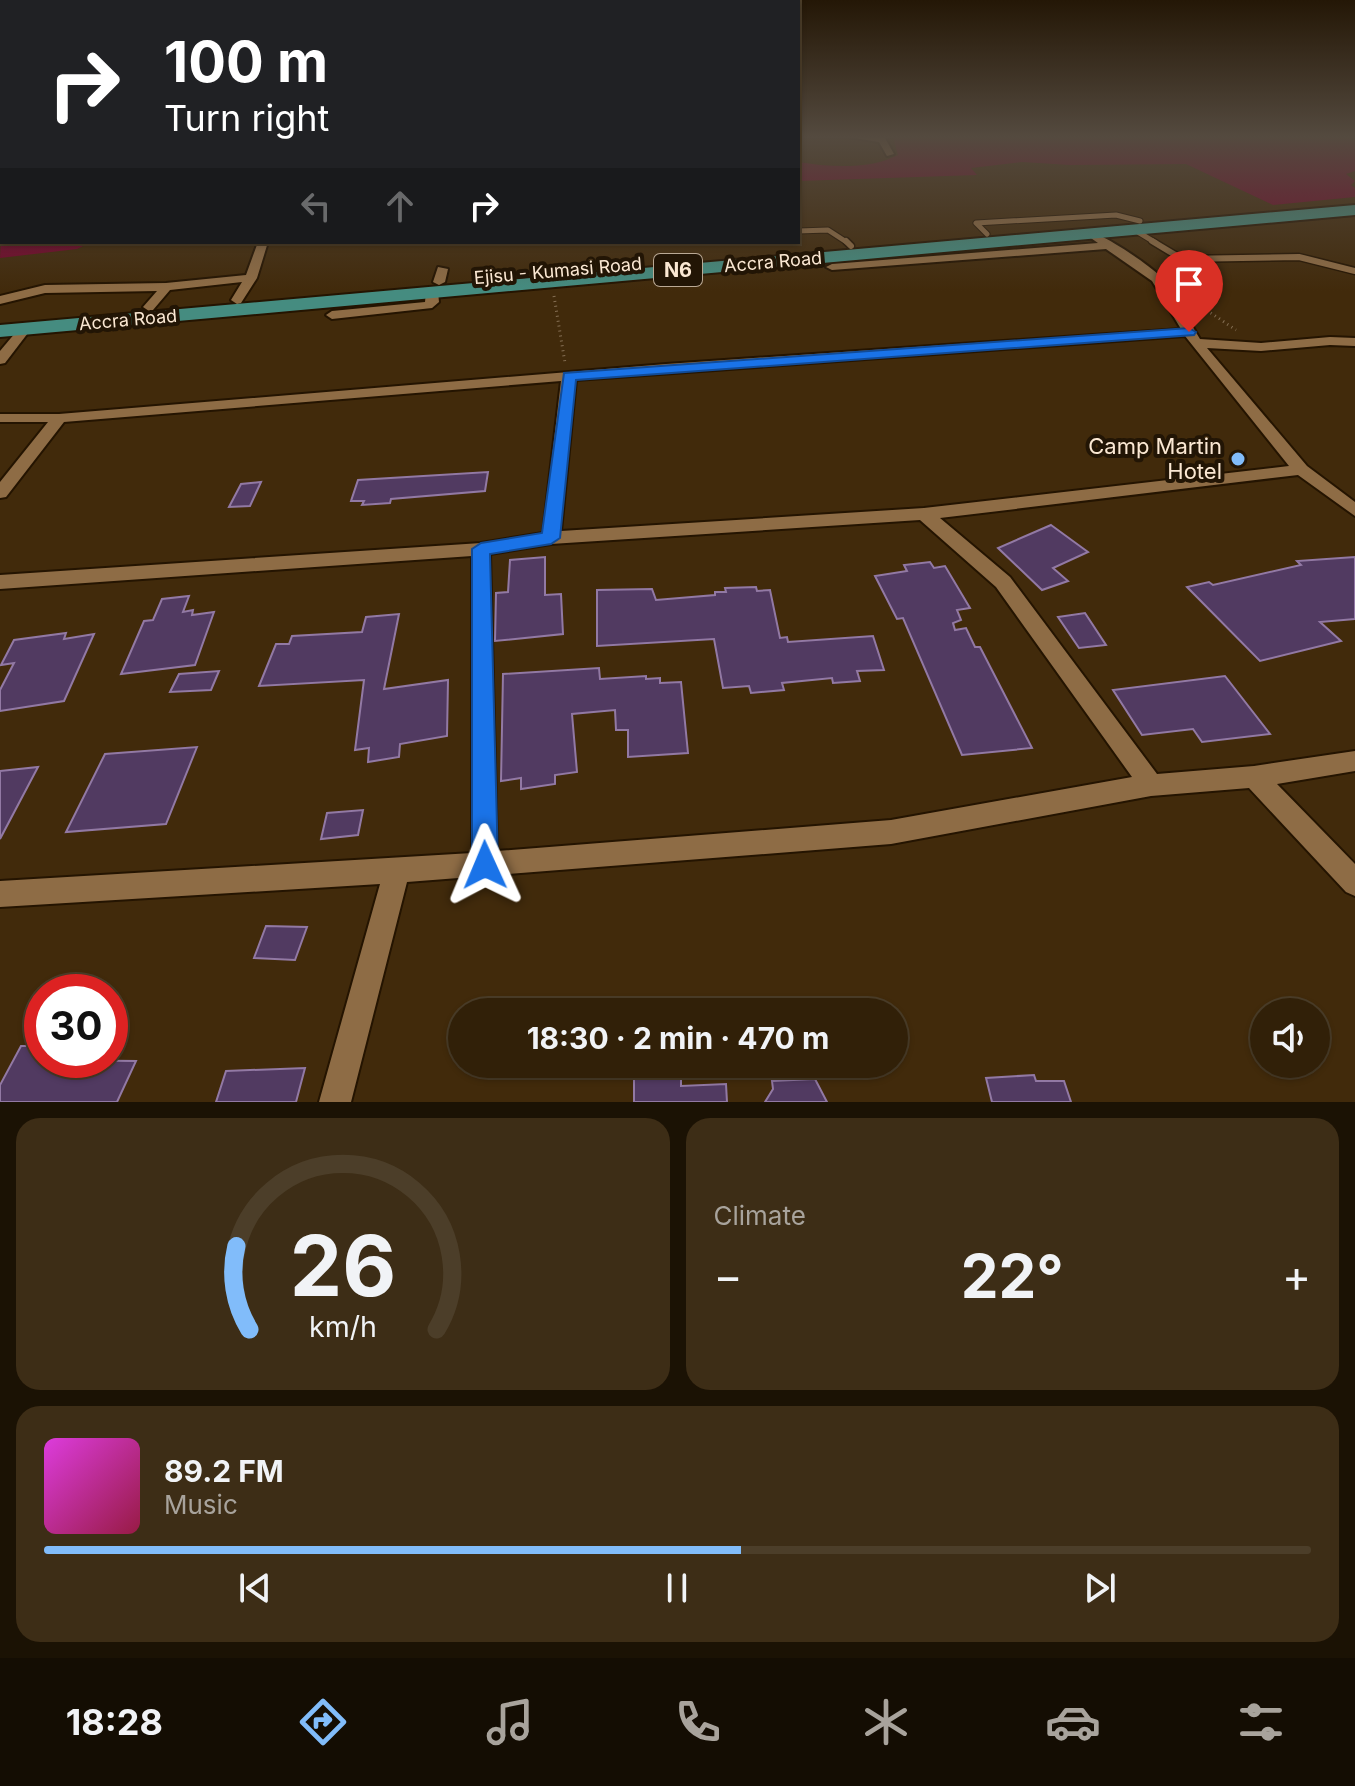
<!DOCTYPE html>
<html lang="en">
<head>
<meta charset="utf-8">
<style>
	:root { --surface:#312008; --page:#3d2d16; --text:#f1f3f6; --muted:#a8a39c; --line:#4c3e29; --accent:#81bcfa }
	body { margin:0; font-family:Inter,sans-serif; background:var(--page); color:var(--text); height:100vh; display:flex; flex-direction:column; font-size:30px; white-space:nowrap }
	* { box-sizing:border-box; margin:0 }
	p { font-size:26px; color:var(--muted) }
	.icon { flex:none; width:44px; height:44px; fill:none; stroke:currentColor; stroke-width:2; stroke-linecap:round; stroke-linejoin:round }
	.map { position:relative; height:1102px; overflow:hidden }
	.drawer { display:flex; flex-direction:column; gap:16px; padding:16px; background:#1b1204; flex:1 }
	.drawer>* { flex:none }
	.guide { position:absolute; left:0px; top:0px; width:800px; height:244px; box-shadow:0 2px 6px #0004,0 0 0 2px var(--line); background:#202124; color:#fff; overflow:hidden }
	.fabs { position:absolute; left:1250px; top:998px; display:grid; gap:16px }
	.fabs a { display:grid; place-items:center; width:80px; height:80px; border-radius:50%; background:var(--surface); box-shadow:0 2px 6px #0004,0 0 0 2px var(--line); font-size:40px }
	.speed { position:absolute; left:24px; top:974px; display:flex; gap:16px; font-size:40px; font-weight:700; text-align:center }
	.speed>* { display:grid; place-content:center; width:104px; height:104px; border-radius:50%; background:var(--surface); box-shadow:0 2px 6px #0004,0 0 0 2px var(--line); line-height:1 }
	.speed .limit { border:12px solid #d22; background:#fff; color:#111 }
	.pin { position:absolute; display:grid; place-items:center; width:68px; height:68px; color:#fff; margin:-82px -34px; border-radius:50% 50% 50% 0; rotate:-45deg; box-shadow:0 0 8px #0007 }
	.pin .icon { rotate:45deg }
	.me { position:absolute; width:88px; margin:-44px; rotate:359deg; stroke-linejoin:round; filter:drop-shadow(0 0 6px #0008) }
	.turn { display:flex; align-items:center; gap:28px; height:168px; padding:0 32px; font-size:36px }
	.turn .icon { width:104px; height:104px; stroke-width:2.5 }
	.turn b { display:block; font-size:56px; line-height:68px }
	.lanes { display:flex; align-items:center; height:76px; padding:0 32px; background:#0003; justify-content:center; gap:40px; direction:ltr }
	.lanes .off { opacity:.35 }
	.big { font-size:60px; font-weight:700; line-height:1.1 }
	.drawer .card { flex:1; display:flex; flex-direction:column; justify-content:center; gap:12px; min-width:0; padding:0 28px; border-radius:24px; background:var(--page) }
	.drawer .dial { align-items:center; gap:0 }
	.dial svg { height:208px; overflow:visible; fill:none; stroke:var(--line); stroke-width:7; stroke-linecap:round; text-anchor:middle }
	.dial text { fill:var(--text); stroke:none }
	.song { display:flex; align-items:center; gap:24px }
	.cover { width:96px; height:96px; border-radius:12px; background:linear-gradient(135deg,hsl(300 70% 55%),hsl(340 70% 35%)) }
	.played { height:8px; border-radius:4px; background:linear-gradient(90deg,var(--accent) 55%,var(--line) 55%) }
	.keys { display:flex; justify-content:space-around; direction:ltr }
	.heat { display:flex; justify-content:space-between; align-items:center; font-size:44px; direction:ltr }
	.drawer .tiles { flex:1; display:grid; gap:16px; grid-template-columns:1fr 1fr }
	.card:last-child { grid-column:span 2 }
	.trip { position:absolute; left:448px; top:998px; width:460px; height:80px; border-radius:40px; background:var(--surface); box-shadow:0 2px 6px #0004,0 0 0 2px var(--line); font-weight:700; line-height:80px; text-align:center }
	.menu { display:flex; height:128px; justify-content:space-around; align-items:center; background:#140d03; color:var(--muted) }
	.menu .icon { width:56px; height:56px }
	.menu .current { color:var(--accent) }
	.menu b { font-size:36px; color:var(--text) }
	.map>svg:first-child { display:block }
	.green { fill:#72072b }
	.building { fill:#513a61; stroke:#9279a4; stroke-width:2 }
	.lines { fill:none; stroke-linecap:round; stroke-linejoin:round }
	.service-far1-casing { stroke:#241401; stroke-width:7 }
	.service-casing { stroke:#241401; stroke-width:9 }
	.minor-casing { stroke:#241401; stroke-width:4 }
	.trunk-casing { stroke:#241401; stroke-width:4 }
	.path { stroke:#856f54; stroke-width:3; stroke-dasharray:1 4; stroke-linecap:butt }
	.service-far1 { stroke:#8e6c45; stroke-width:5 }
	.service { stroke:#8e6c45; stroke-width:6 }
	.minor { fill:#8e6c45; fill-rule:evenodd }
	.trunk { fill:#458c80; fill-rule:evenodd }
	.route { fill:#1a73e8; stroke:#114b97; stroke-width:2 }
	.poi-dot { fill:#81bcfa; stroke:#221505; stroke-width:3 }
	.labels { text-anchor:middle; stroke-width:8; stroke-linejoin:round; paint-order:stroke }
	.far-street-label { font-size:18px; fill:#fbe8d3; stroke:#221505 }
	.shield { fill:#221505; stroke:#baa995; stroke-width:2 }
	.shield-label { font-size:20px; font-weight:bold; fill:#fbe8d3 }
	.poi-label { font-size:22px; fill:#fbe8d3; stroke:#221505; text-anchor:end }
</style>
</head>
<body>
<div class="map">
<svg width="1355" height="1102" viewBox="0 0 1355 1102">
	<rect width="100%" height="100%" fill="#412a0b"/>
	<g class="green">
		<path d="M893 137H1346L1355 140V171L1346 174 1355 181 1351 185 1355 188V197L1273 205 1186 164 1070 165 1022 162 971 168 977 175 798 181V162C830 167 869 170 898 155Z"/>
		<polygon points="2,218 2,242 91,242 77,249 0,258"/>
	</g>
	<g class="building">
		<polygon points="488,472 485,491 391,499 390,503 362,505 364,501 351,501 358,480"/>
		<polygon points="261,482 250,506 229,507 241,484"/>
		<polygon points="1051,525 1088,552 1053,568 1068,581 1042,590 998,548"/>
		<polygon points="545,557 545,595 561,594 563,634 495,641 496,593 508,592 510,560"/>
		<polygon points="1355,557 1355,619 1320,622 1341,641 1260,661 1187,587 1209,582 1213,585 1301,565 1297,561"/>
		<polygon points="930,562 934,568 945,566 970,608 957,610 961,620 953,623 955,630 966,628 975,647 980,647 1032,748 962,755 903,618 897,619 875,576 907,571 904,565"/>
		<polygon points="756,587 757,591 770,590 780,638 787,637 788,642 873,636 884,670 857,671 860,681 833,683 832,678 782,683 784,690 751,693 749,686 723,688 714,639 597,646 597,590 652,589 656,600 715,595 715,592 726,592 725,588"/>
		<polygon points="189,596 183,612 193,610 192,615 214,612 195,665 121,674 144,621 153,620 162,599"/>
		<polygon points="1085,613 1106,645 1079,648 1058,617"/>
		<polygon points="399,614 384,689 448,680 447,736 400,744 399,757 368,762 369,748 355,750 364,680 259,686 276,644 289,644 292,636 362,632 366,617"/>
		<polygon points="66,633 64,639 94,634 64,701 0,711 0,690 14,663 1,665 14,640"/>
		<polygon points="599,668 600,679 646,676 646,679 660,678 660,683 681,682 688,753 628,757 628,730 616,730 615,710 572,714 577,772 555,775 555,784 521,789 521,778 501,781 503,674"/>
		<polygon points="219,671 211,690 170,692 179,674"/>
		<polygon points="1225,676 1270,734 1202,742 1193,729 1142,735 1113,690"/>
		<polygon points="197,747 166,824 66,832 105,754"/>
		<polygon points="38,767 0,839 0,771"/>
		<polygon points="363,810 358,835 321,839 327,813"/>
		<polygon points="266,926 307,927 295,960 254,958"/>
		<polygon points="21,1046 42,1046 42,1060 136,1061 117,1102 0,1102 0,1085"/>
		<polygon points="305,1068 296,1102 216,1102 226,1071"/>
		<polygon points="681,1075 681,1086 726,1084 727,1102 634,1102 634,1077"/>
		<polygon points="1034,1075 1036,1081 1064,1081 1071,1102 992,1102 986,1078"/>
		<polygon points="815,1079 827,1102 765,1102 773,1089 772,1081"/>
	</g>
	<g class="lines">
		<defs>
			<g id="service-far1">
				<polyline points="1133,229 1156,243"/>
				<polyline points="798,231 828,230 848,243"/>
				<polyline points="987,234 976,223 1116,215 1140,221"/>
			</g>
			<g id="service">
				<polyline points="846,241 851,246"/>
				<polyline points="1152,241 1182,259 1299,257 1355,271"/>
			</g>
			<g id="minor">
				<polygon points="849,137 885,138 894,154 887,156 879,142"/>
				<path d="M1088 232C1100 231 1149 265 1160 276 1176 293 1188 320 1200 339L1261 343 1330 337 1355 338V346L1330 345 1261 351 1207 348 1307 466 1355 502V516L1298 475 940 518 1010 577 1157 774 1254 766 1355 751V771L1277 784 1355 864V896L1346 892 1249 788 1151 796 891 844 407 882 351 1102H319L380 884 0 907V881L472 853V556L0 589V575L481 543 543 533 561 381 64 422 6 497 0 498V482L48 422H0V414H59L666 364 1181 329 1152 281 1106 249 832 270 826 267 832 264 1098 243 1088 236ZM1185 336 1289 466 924 508 561 531 576 380ZM920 520 996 587 1132 777 891 820 497 851 490 554 551 544Z"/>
				<polygon points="258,242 268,242 257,278 241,303 237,304 231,300 242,282 170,290 153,310 149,311 143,307 157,291 45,293 0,304 0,296 45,285 166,283 246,275"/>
				<polygon points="438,267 448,269 445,282 439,285 433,282"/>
				<polygon points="432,288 438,292 439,302 432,308 332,319 326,315 332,311 425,302 426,292"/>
				<polygon points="21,326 31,329 5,363 0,364 0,351"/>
			</g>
			<polygon id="trunk" points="1355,205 1355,215 0,337 0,325"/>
		</defs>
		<use href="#service-far1" class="service-far1-casing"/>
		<use href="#service" class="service-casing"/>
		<use href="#minor" class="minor-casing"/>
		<use href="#trunk" class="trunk-casing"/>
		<g class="path">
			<polyline points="554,296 565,363"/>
			<polyline points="1190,299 1236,330"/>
		</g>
		<use href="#service-far1" class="service-far1"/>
		<use href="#service" class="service"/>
		<use href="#minor" class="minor"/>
		<use href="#trunk" class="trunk"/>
	</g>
	<linearGradient id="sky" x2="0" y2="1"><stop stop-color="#241706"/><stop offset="0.47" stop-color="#544a3f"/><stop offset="1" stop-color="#544a3f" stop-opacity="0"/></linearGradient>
	<rect width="1355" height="291" fill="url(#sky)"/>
	<polygon class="route" points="1189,328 1196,332 1194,335 576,380 560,538 551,544 490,554 498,865 494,874 485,878 476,874 472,865 472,549 481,543 542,533 564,373"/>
	<circle class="poi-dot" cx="1238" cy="459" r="8"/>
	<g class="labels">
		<g class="far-street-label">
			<text transform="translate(773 262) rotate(-5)" y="6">Accra Road</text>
			<text transform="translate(558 271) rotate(-5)" y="6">Ejisu - Kumasi Road</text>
			<text transform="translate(128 320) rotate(-5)" y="6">Accra Road</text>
		</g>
		<rect class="shield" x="654" y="254" width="48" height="32" rx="6"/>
		<g class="shield-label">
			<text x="678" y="277">N6</text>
		</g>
		<g class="poi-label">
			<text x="1222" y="454">Camp Martin<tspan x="1222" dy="25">Hotel</tspan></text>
		</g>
	</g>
</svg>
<div class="fabs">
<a><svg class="icon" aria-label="sound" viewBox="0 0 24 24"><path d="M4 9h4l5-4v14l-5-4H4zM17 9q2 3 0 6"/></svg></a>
</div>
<div class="speed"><div class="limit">30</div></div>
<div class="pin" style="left:1189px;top:332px;background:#d93025"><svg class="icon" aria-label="arrive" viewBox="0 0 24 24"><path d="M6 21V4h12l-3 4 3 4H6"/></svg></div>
<svg class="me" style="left:485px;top:865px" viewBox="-20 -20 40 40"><path d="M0-17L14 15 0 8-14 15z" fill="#1a73e8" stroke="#fff" stroke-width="4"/></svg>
<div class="trip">18:30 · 2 min · 470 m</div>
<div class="guide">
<div class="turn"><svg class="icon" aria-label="right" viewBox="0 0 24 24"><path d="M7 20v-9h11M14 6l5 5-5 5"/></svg><div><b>100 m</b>Turn right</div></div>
<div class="lanes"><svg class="icon off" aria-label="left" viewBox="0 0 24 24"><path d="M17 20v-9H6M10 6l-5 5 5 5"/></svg><svg class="icon off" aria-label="ahead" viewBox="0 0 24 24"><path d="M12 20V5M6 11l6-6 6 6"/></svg><svg class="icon" aria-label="right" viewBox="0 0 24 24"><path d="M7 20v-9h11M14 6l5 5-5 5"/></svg></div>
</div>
</div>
<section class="drawer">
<div class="tiles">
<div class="card dial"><svg viewBox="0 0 100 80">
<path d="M14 69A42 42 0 1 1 86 69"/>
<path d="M14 69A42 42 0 0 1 9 37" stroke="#81bcfa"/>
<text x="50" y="56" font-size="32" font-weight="700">26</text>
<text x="50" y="72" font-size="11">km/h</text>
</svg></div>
<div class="card"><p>Climate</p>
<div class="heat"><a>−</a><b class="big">22°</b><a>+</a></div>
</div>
<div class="card">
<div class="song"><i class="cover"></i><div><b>89.2 FM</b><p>Music</p></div></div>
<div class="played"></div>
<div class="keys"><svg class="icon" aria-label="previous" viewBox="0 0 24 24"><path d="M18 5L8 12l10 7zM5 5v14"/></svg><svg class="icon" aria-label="pause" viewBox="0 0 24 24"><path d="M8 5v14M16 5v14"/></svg><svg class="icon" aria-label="next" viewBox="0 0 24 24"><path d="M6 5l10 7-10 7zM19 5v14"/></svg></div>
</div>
</div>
</section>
<nav class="menu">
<b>18:28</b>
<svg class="icon current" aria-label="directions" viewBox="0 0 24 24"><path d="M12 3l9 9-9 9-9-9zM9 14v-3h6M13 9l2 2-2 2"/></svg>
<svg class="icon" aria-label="music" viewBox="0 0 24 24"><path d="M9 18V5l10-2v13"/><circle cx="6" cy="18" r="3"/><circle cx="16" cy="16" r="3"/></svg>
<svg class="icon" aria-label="phone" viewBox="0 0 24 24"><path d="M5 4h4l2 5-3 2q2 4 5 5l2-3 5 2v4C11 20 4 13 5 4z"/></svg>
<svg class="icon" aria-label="climate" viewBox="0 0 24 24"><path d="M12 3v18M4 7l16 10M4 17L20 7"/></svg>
<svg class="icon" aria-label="car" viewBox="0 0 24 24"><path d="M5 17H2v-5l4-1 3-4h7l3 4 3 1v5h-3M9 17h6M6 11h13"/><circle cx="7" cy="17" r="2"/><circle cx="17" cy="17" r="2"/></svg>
<svg class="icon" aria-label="filters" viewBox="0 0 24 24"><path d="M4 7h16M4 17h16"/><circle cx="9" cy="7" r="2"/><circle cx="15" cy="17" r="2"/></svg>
</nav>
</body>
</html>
